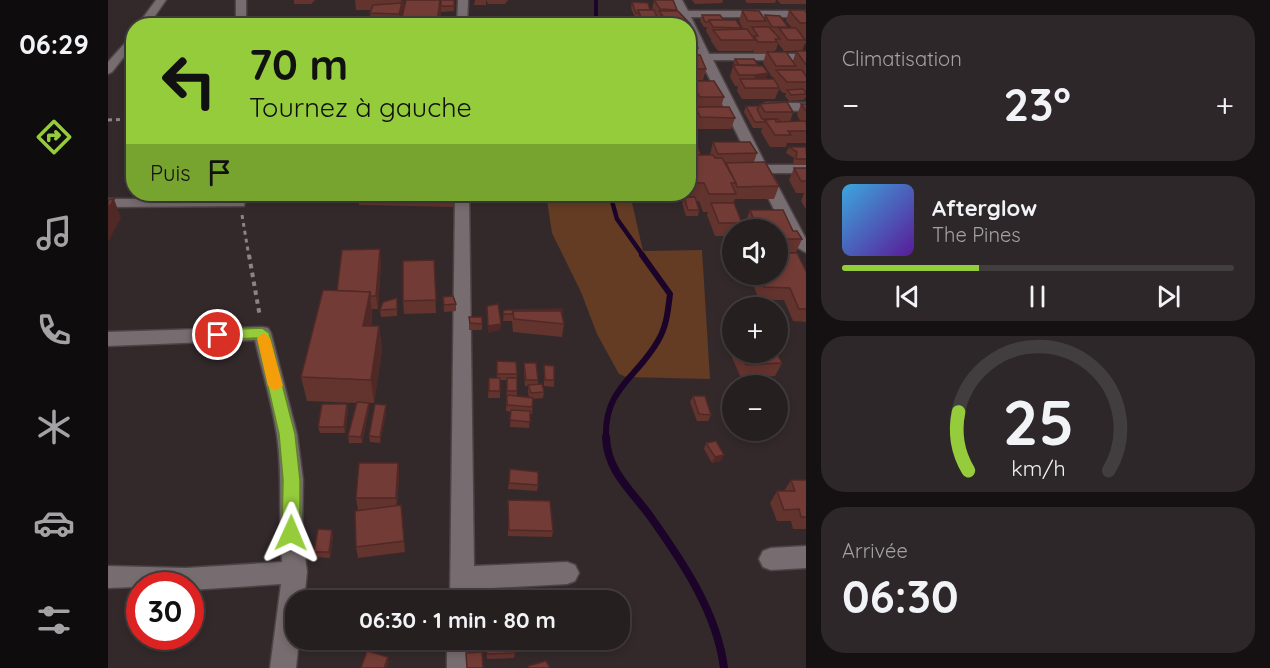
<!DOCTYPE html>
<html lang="fr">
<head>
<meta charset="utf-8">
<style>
	:root { --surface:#261f20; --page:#2e2729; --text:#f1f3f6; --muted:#a4a2a5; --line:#423d3e; --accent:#95cc3b }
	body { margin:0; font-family:Quicksand,sans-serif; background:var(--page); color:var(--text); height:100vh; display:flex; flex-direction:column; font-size:22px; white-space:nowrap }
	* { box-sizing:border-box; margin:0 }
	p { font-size:20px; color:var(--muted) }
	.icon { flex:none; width:33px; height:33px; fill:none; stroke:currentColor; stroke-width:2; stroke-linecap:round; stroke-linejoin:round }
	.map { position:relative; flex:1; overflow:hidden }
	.panel { display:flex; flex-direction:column; gap:15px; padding:15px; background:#151112; width:464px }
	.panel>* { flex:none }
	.guide { position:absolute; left:18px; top:18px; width:570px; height:183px; border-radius:24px; box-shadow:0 3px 9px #0003,0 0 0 2px var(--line); background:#95cc3b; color:#111; overflow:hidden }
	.fabs { position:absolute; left:614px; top:219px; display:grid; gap:12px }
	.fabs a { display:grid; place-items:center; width:66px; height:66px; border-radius:50%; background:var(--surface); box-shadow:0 3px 9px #0003,0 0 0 2px var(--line); font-size:30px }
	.speed { position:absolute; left:18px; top:572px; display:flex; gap:12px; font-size:30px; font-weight:700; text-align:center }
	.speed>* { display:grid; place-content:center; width:78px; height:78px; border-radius:50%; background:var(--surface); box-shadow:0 3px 9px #0003,0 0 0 2px var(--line); line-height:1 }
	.speed .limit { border:9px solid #d22; background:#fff; color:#111 }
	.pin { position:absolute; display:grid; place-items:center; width:51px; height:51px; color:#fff; margin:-26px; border:3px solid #fff; border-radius:50%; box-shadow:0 2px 6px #0007 }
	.me { position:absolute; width:66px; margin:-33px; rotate:1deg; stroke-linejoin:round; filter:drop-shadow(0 0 4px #0008) }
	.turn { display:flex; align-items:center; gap:21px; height:126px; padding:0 24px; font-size:27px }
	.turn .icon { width:78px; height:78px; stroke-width:2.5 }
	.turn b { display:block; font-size:42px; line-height:51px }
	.then { display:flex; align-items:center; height:57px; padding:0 24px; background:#0003; gap:12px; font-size:22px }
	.big { font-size:45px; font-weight:700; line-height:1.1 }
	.panel .card { flex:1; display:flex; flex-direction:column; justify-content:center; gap:9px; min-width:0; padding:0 21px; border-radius:24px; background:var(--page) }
	.panel .dial { align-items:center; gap:0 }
	.dial svg { height:156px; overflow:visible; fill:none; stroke:var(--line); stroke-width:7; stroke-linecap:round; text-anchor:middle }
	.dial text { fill:var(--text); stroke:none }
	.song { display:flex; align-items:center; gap:18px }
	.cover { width:72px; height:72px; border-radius:9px; background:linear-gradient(135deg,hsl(200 70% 55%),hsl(270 70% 35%)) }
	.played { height:6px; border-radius:3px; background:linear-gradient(90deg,var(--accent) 35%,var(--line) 35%) }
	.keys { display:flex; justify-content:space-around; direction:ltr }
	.heat { display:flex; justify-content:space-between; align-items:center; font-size:33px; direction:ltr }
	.trip { position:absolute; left:177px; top:590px; width:345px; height:60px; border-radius:24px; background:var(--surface); box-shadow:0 3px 9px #0003,0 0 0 2px var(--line); font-weight:700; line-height:60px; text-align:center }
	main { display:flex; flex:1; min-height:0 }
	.tabs { display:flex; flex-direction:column; width:108px; justify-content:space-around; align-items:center; background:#0f0c0d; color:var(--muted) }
	.tabs .icon { width:42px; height:42px }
	.tabs .on { color:var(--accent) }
	.tabs b { font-size:27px; color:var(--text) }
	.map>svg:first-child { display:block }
	.green { fill:#633c23 }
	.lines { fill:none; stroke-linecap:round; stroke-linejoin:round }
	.stream-far3 { stroke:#1c032a; stroke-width:4 }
	.stream-far2 { stroke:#1c032a; stroke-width:4.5 }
	.stream-far1 { stroke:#1c032a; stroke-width:6 }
	.stream { stroke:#1c032a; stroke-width:8 }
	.minor-casing { stroke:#4c4446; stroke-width:3 }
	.path-far1 { stroke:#8c8385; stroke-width:3; stroke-dasharray:4 4; stroke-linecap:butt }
	.path { stroke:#8c8385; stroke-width:4; stroke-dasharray:4.5 4.5; stroke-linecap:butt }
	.minor { fill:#776c6f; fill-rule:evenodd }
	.wall { fill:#63332e; fill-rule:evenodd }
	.shaded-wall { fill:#502926 }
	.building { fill:#733b36; stroke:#502926; stroke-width:1.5 }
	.route { fill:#95cc3b; stroke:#618526; stroke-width:1.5 }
	.slow { fill:#f59e0b }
</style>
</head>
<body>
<main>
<nav class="tabs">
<b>06:29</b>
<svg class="icon on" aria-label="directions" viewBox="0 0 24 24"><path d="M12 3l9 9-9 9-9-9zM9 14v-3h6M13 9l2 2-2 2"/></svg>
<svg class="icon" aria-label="music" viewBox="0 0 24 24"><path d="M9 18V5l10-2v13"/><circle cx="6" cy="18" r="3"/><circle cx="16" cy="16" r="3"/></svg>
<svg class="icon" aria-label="phone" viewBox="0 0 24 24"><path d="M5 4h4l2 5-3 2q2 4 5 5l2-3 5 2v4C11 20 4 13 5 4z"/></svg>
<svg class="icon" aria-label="climate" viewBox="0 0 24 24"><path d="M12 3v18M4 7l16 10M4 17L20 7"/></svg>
<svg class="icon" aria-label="car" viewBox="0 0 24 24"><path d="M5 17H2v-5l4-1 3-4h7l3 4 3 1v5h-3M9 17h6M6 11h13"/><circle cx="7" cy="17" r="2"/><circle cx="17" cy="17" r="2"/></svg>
<svg class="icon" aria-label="filters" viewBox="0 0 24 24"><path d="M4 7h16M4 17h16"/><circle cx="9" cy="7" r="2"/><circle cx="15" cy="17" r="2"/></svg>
</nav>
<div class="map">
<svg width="699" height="668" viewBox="0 0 699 668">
	<rect width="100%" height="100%" fill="#33292b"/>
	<polygon class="green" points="438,194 522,194 535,251 594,250 602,379 518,377 511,374 489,334 473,292 444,233"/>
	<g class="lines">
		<polyline class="stream-far3" points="488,0 488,26"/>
		<polyline class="stream-far2" points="502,194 509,219 536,257"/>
		<path class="stream-far1" d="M498 438C496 387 530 378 551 339 559 325 560 309 562 294L534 255"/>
		<path class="stream" d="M498 437C499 471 523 490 542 516 574 561 609 612 616 668"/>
		<defs>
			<g id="minor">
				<polygon points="48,0 58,0 40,26 29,26"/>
				<rect x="128" y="0" width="10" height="26"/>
				<polygon points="350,0 360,0 359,26 349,26"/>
				<polygon points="564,0 574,0 580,11 699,11 699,17 583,17 601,54 699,54 699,60 605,60 658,165 699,165 699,173 663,173 699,241 699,253 683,244 591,57 580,34 580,26 576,26"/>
				<polygon points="26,33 26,44 4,72 0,74 0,62"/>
				<polygon points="658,103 699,103 699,111 654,110 652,107"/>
				<polygon points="124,194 138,194 136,206 0,207 0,199 124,199"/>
				<polygon points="347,194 361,194 366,566 459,562 467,565 471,573 467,581 459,584 366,589 366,600 342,600"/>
				<path d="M154 327 160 328 163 333 189 434 195 480 194 533 199 572 196 600H188V639H191L188 668H162L173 584 82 590V585L0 588V566L78 568 174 562C170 519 175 478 169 436 164 403 154 371 147 340L0 346V332Z"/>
				<polygon points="699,546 699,568 663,570 655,567 651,559 655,551 663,548"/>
				<rect x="339" y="639" width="26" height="29"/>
			</g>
		</defs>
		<use href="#minor" class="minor-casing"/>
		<g class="path-far1">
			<polyline points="0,120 26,119"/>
			<polyline points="134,215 141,257"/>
		</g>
		<polyline class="path" points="141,255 152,317"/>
		<use href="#minor" class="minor"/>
	</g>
	<g class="wall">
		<polygon points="186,0 207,0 203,4 186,4"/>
		<polygon points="247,0 296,0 295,12 347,0 346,11 333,12 331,26 293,26 293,22 292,25 263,24 262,13 264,10 248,10"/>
		<polygon points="367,0 378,0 378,5 366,5"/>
		<polygon points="378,0 400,0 397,4 380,4"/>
		<polygon points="546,0 569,10 569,11 582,24 580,29 580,26 530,26 528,21 529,18 527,18 523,8 524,2 544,10"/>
		<polygon points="584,0 615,0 614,3 587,4"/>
		<polygon points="637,0 668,0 667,3 639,3"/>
		<polygon points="669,0 699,0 699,4 673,4"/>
		<path d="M634 10 656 18 657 15 680 27V28H684L678 21 681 10 699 13V45L697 43 694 51H699V90L697 93 699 95 696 100 681 101 677 96 678 93H675L671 89 667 99H634L629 91 630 86H627L622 77 627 59 658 79H665L666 77H664L655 63 658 53H647L644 50V51H610L603 41V38H602L598 31 599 27H596L592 21 594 15 616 20 633 28V29H635L631 21ZM670 43 676 51H688L685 61 666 52 667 50H668Z"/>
		<polygon points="580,35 590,48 588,55 598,69 595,80 580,80"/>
		<polygon points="583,81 616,97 613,107 627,118 623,129 589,129 585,119 588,107 585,102 583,109 580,109 580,83 582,86"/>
		<polygon points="652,104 685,112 682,122 693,122 689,115 693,104 699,104 699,143 679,143 678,147 662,147 653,132 654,128 645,128 636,112 638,106 651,106"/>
		<polygon points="605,142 649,153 646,162 671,186 666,199 627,199 625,203 634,223 632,230 624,230 624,236 607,236 599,215 600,212 595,212 591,201 588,201 591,210 590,216 578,216 574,203 576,197 577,197 575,194 580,194 580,146 593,155 602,155"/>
		<polygon points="681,147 698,147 699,165 685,165 686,158 678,153"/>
		<polygon points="686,168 699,168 699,211 693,201 696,193 688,193 681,180"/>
		<polygon points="232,194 250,194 249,200 233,201"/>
		<polygon points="250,194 347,194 346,207 251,205"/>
		<polygon points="642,210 685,231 694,239 688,252 669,252 669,230 640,230 637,223"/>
		<polygon points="670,253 699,273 699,322 685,321 676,300 651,300 643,279 645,274 669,274 669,256"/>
		<polygon points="326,260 328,313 296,314 295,301"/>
		<polygon points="273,262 270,309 264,309 264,316 263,326 271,326 274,350 266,403 261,403 261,409 254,443 241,443 240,436 248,403 199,401 193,377 229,291"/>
		<polygon points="335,297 348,304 348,311 336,312"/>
		<polygon points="289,305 289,316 273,317 272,310"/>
		<polygon points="396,310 454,313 454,316 456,324 454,337 405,332 404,321 395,321"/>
		<rect x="361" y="317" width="13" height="13"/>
		<polygon points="624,322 624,352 668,352 674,363 667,376 633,378 614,335 619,323"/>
		<polygon points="389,361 409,374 409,396 421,397 420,392 420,386 417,386 416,370 416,363 430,380 430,384 436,392 435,398 425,399 424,414 422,414 421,428 402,427 403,412 398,411 399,380 392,380 392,398 380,398 381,378 389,378"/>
		<polygon points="436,365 446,380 446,387 436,386"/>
		<polygon points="585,396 603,415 600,421 589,421 582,402"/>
		<polygon points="239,404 240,410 237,433 212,433 210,427"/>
		<polygon points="278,405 278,412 272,443 262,442 261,436"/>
		<polygon points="598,443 613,461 604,463 596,449"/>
		<polygon points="290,463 291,475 289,506 293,505 297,552 250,558 248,547 255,510 250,510 248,498"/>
		<polygon points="402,469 430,485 429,491 400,489"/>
		<polygon points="683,480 699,480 699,529 685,529 683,521 669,521 662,503 669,491 676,491"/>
		<polygon points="400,500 445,531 444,537 400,536"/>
		<polygon points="225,536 222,558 208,557 206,552"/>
		<polygon points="377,639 406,639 407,653 406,658 379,659"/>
	</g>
	<g class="shaded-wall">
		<polygon points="293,0 296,0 295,5 295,14 292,25 291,14 293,7"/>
		<polygon points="333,0 333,14 331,26 329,26"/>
		<polygon points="660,73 656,85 644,86 647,75"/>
		<polygon points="6,199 13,218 0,242 0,209"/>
		<polygon points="272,249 273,262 270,309 268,296"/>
		<polygon points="262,292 264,316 258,350 255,326"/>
		<polygon points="393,324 392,330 380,333 380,326"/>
		<polygon points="271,326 274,350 266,403 263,380"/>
		<polygon points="261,403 261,409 254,443 253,437"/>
		<polygon points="239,404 240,410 237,433 236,427"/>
		<polygon points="278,405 278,412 272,443 272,437"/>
		<polygon points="616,455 613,461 604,463 607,457"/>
		<polygon points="290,463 291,475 289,510 288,498"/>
		<polygon points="224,530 225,536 222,558 221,552"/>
		<polygon points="280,657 281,662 279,668 276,668"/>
	</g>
	<g class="building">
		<polygon points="298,0 332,0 329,22 293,21"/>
		<rect x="333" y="0" width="13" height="6"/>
		<polygon points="546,0 565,0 569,10 552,9"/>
		<polygon points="524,2 540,3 542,10 530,10 530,13 528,13"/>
		<polygon points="294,3 291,14 262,13 265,5"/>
		<polygon points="530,10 546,10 552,24 536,24"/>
		<polygon points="634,10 651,11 658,21 640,21"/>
		<polygon points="681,10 696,10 699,13 699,23 692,23"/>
		<polygon points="551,11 570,11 582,24 558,26 557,23 560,23"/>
		<polygon points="594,15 612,15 616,20 601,20 600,22 597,22"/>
		<polygon points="657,15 672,16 680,27 664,27"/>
		<polygon points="601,20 628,20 633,28 605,27"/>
		<polygon points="644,27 661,27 672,39 667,39 669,42 650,42 646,36 650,36"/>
		<polygon points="671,28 688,28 697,40 680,40"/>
		<polygon points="639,29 647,40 613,40 605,30"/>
		<polygon points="580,35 584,35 590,48 580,48"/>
		<polygon points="688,51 699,51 699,66"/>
		<polygon points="659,52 678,52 688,66 668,66"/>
		<polygon points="580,55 592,55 598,69 580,69"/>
		<polygon points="627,59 646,59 650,65 631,65"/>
		<polygon points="625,65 655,66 660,73 647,75 631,75"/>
		<polygon points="668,70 694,70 699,78 699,82 679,82"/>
		<polygon points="632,79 666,79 671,88 637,88"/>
		<polygon points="583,81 606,81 616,97 592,97"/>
		<polygon points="580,83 586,97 580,97"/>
		<polygon points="695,89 699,94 683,95 679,90"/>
		<polygon points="679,102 685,112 657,112 652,104"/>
		<polygon points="693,104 699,104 699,112"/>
		<polygon points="638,106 651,106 650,109 649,109 654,119 670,119 672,122 668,122 667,119 657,120 656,122 647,122"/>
		<polygon points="588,107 621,107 627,118 592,117"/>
		<polygon points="667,119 668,122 698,121 699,131 680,131 683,135 667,135 657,120"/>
		<polygon points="605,142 642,142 649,153 610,154"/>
		<polygon points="580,146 589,146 593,155 580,155"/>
		<polygon points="681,147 698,147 699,159 688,159 689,152"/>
		<polygon points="580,155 605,155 607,158 614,158 628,183 623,183 628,194 601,194 596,183 583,183 580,176"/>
		<polygon points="657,162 671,186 629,187 628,183 618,163"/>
		<polygon points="686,168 699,168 699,181 693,181"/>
		<polygon points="576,197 587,197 591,210 580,210"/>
		<polygon points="6,199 0,209 0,200"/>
		<polygon points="603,203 626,203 634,223 611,223"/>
		<polygon points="642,210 675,210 685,231 689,231 694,239 669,239 669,230 658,230 654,220 646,220"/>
		<polygon points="272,249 268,296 262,296 262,292 229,291 234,250"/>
		<polygon points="670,253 689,253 699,273 699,309 691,309 682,288 656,287 652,274 669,274 669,266 676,266"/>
		<polygon points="326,260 328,300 295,301 295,261"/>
		<polygon points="215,290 262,292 255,326 271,326 263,380 193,377"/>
		<polygon points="345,296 348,304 336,305 335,297"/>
		<polygon points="289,298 289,309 272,310 275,302"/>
		<polygon points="390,304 393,324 380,326 379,306"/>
		<polygon points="454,309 454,313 453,313 453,311 405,311 404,314 395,314 396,310"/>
		<polygon points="405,311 453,311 456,324 406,319"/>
		<polygon points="361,317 374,317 374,324 362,323"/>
		<polygon points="624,322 624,333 619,323"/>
		<polygon points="633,352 668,352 674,363 638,365"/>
		<polygon points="389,361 408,362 409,374 389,374"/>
		<polygon points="416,363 428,363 430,380 418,380"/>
		<polygon points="436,365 446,366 446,380 437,380"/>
		<rect x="381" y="378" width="11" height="13"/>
		<rect x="399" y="378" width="10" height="13"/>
		<polygon points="434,384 436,392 423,393 420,385"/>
		<polygon points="399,395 425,398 424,407 399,405"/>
		<polygon points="585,396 597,396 603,415 591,414"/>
		<polygon points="249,402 261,403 253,437 240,436"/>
		<polygon points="214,404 239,404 236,427 210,427"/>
		<polygon points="267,404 278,405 272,437 261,436"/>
		<polygon points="403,410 422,411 422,422 402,420"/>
		<polygon points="608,441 616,455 607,457 598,443"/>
		<polygon points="251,463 290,463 288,498 248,498"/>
		<polygon points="402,469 430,472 430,485 401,483"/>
		<polygon points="683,480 699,480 699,517 693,517 691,509 676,510 669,491 687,491"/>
		<polygon points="400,500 442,501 445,531 401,530"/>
		<polygon points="293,505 296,541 248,547 247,511"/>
		<polygon points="210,529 224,530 221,552 206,552"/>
		<polygon points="490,594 509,594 510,600 491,600"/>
		<polygon points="378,639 406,639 407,653 379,654"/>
		<polygon points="259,651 280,657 276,668 253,668"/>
		<polygon points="374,652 375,668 359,668 358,653"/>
		<polygon points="438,661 442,668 421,668 420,666"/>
	</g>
	<polygon class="route" points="154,328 161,333 187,434 192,480 192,533 189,539 183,541 177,539 174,533 175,480 171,434 149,338 110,340 103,335 110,330"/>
	<polygon class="slow" points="156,333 162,338 175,386 167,391 160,386 149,338"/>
</svg>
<div class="fabs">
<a><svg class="icon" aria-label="sound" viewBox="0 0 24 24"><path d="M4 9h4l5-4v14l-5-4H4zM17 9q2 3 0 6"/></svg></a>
<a>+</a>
<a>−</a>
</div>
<div class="speed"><div class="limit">30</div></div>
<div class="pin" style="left:110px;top:335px;background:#d93025"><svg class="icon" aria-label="arrive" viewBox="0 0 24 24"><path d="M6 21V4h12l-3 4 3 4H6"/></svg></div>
<svg class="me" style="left:183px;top:533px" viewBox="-20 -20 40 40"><path d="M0-17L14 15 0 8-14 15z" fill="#95cc3b" stroke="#fff" stroke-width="4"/></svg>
<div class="trip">06:30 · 1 min · 80 m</div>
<div class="guide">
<div class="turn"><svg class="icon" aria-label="left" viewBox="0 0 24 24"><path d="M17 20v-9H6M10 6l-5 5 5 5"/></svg><div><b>70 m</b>Tournez à gauche</div></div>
<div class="then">Puis<svg class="icon" aria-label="arrive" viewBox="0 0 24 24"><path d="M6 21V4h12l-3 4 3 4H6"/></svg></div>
</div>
</div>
<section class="panel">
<div class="card"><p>Climatisation</p>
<div class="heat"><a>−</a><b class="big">23°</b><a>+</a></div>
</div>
<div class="card">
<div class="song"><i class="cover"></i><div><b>Afterglow</b><p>The Pines</p></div></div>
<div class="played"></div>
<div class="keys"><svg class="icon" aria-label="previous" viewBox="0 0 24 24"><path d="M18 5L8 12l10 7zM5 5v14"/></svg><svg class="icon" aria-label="pause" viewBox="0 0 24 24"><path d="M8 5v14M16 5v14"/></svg><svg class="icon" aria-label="next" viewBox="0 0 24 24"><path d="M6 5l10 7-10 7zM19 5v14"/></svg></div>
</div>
<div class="card dial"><svg viewBox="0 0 100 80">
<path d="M14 69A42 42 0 1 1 86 69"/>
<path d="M14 69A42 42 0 0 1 9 39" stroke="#95cc3b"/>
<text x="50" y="56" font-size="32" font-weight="700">25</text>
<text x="50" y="72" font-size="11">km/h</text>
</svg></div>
<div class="card"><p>Arrivée</p><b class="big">06:30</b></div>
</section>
</main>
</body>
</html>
